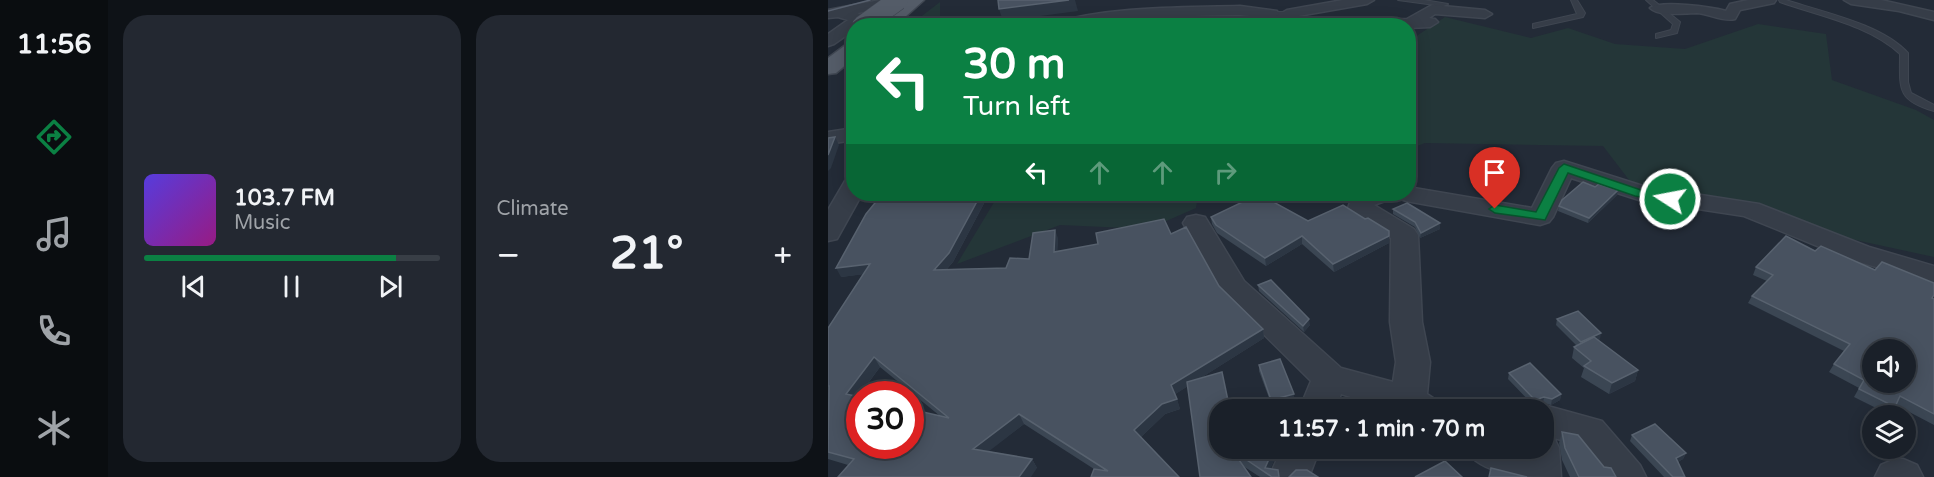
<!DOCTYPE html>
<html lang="en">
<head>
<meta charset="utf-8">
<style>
	:root { --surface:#1a2029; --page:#232831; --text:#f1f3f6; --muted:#9fa3a8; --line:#383e46; --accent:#0b8043 }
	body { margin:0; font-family:"Varela Round",sans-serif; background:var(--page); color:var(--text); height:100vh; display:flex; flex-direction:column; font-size:22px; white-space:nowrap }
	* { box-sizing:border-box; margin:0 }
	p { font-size:20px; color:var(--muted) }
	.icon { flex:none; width:33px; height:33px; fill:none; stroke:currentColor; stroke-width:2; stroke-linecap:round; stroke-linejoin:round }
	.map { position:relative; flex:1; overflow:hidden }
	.drawer { display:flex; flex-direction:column; gap:15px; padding:15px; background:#0e1217; width:720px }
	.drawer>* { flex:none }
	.guide { position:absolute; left:18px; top:18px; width:570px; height:183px; border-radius:24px; box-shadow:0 3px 15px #0003,0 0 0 2px var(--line); background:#0b8043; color:#fff; overflow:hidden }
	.buttons { position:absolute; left:1034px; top:339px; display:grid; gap:12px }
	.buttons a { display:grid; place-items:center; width:54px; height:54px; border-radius:50%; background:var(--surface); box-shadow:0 3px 15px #0003,0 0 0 2px var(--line); font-size:30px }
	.speed { position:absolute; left:18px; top:381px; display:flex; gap:12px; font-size:30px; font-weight:700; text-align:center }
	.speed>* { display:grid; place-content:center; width:78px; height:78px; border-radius:50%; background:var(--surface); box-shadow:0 3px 15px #0003,0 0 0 2px var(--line); line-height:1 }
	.speed .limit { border:9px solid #d22; background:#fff; color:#111 }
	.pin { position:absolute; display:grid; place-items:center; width:51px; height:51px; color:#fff; margin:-62px -26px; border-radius:50% 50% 50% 0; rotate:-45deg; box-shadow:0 0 6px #0007 }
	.pin .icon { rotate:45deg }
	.me { position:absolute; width:66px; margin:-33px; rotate:281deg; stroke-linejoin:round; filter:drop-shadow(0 0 4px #0008) }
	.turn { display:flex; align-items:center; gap:21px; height:126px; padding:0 18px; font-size:27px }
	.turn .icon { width:78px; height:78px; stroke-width:2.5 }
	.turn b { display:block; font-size:42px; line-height:51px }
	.lanes { display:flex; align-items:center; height:57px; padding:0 18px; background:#0003; justify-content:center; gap:30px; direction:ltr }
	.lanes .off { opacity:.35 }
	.big { font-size:45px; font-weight:800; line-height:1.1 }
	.drawer .widget { flex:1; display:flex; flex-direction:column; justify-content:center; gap:9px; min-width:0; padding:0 21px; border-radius:24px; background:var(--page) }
	.song { display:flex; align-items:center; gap:18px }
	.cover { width:72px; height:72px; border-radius:9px; background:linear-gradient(135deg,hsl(250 70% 55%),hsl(310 70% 35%)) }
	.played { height:6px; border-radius:3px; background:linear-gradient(90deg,var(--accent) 85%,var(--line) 85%) }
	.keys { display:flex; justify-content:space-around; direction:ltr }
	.heat { display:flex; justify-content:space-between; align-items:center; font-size:33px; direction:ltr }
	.drawer .tiles { flex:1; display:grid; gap:15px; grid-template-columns:repeat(2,1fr) }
	.trip { position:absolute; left:381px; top:399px; width:345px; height:60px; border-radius:24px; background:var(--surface); box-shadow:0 3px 15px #0003,0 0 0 2px var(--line); font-weight:800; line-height:60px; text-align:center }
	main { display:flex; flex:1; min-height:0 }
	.dock { display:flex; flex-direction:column; width:108px; justify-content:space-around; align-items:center; background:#0a0d10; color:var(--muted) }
	.dock .icon { width:42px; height:42px }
	.dock .current { color:var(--accent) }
	.dock b { font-size:27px; color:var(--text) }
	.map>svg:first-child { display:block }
	.green { fill:#243638 }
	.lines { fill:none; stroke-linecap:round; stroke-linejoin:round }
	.service-casing { stroke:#3f4651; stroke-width:2 }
	.minor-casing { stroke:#3f4651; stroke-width:3 }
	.primary-casing { stroke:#3f4651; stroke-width:3 }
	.service { fill:#363d48; fill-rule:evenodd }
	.minor { fill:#363d48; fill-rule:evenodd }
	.primary { fill:#545c68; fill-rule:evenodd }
	.tram { stroke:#58616f; stroke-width:1.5 }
	.primary-bridge-casing { stroke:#3f4651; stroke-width:21; stroke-linecap:butt }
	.primary-bridge { stroke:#545c68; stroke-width:20 }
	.wall { fill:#3b4653; fill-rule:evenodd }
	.shaded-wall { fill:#2c3643 }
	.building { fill:#485260; stroke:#58626f; stroke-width:1.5; fill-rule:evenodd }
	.route { fill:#0b8043; stroke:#07532c; stroke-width:1.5 }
</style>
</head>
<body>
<main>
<nav class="dock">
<b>11:56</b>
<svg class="icon current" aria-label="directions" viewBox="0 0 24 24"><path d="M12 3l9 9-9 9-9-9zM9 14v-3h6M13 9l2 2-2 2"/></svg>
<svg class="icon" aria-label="music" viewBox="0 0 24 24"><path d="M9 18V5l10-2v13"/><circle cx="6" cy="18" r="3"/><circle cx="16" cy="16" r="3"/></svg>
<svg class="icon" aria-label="phone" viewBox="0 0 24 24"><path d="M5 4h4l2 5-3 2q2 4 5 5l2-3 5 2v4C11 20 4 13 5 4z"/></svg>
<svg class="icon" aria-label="climate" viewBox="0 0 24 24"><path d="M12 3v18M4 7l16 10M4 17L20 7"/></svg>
</nav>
<section class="drawer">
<div class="tiles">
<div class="widget">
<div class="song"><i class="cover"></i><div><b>103.7 FM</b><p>Music</p></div></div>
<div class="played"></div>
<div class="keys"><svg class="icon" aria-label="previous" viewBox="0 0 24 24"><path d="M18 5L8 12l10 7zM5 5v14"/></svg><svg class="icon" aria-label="pause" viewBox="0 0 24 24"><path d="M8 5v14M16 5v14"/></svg><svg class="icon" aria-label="next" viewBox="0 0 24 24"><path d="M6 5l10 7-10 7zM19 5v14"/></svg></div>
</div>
<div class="widget"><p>Climate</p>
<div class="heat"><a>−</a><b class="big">21°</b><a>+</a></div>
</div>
</div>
</section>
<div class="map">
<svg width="1106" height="477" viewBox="0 0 1106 477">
	<rect width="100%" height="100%" fill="#232b37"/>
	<g class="green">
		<polygon points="112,2 112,25 82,25"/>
		<polygon points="617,17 703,38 740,28 787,44 857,49 930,24 998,34 1004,80 1088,110 1106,120 1106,257 811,193 775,146 597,143 581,149 581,41"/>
		<polygon points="171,194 370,194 368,208 320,229 232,225 129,264"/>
	</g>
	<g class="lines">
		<defs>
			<g id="service">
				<polygon points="570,0 596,0 620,4 604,11 600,9 607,5"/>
				<polygon points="743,0 749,0 757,13 755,17 705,28 705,24 749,14"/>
				<polygon points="818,0 825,0 852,22 849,33 828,38 828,34 843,30 845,24"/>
				<path d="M951 0H958C994 12 1054 24 1080 53V82L1083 93 1106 105V111C1068 100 1072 88 1072 54 1041 25 991 16 952 2Z"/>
				<polygon points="354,10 358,12 362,26 354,26 350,12"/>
				<polygon points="443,12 462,12 465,18 449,26 438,26 457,17 443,16"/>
			</g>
			<g id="minor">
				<polygon points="52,0 81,0 74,4 30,13 36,21 33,24 26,26 26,30 6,44 0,46 0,34 20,20 10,17 0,18 0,10"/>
				<polygon points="515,0 546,0 539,4 459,18 452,14 459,10"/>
				<path d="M920 0H948L946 3 912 10 907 19C895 22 882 14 869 13 856 13 831 17 822 8 833 0 883 7 898 11L902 4Z"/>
				<polygon points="1016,0 1053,0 1106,12 1106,20 1071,11 1023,4"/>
				<polygon points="604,5 657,10 664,14 657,18 607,14 601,18 607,19 610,22 602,27 580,28 580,26 543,25 551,20 579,19"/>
				<path d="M412 6 449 11 451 14C444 22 419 14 407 15 373 16 339 16 305 18 277 19 251 26 223 26L225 23C286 6 348 8 412 6Z"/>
				<polygon points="26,128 26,140 0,144 0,132"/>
				<polygon points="736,161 815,186 931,204 1041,247 1106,266 1106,284 1021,259 916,216 811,200 743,178 725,217 721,222 712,225 578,201 568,197 546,205 586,229 590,235 594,322 602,362 599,394 608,400 613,410 565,410 513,394 507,410 471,410 483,381 395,294 355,223 359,217 368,215 377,217 416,281 513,368 565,382 568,362 562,322 563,238 524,213 520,208 525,194 580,194 580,187 704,208 724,168 728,163"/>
				<polygon points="26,179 26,194 34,194 9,239 0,241 0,210 17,181"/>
				<path d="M716 405 774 421 812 465 818 477H774L748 444 726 438 731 448 733 477C699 477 654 477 636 448H716V410H703Z"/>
				<polygon points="454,448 492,448 481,477 441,477"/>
				<polygon points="1067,459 1075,459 1089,465 1095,477 1047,477 1053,465"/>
			</g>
			<g id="primary">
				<polygon points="77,0 96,0 67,26 46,26"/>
				<polygon points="26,42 26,58 8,73 0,74 0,58 19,44"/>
			</g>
		</defs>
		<use href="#service" class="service-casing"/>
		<use href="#minor" class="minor-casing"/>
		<use href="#primary" class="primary-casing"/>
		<use href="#service" class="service"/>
		<use href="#minor" class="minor"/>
		<use href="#primary" class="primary"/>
		<polyline class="tram" points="0,11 42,0"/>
		<defs>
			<polyline id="primary-bridge" points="34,26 70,0"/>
		</defs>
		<use href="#primary-bridge" class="primary-bridge-casing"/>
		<use href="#primary-bridge" class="primary-bridge"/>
	</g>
	<g class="wall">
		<polygon points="767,187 790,190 789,195 760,223 730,211 731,206"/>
		<path d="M44 194H161L125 262 119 269 178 268 201 259 230 238 229 251 343 234 391 286 435 329 436 338 371 379 392 410 449 454 442 469 444 477H432L415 466 372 477 360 386 347 394 352 409 337 414 313 437 351 477 266 469 196 424 160 451 204 459 209 468 20 465 0 459V328L35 274 13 277 47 203 45 199 46 197ZM52 367 112 416 30 397Z"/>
		<polygon points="565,209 612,223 612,229 592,238 587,227 565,214"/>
		<polygon points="383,217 480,221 537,219 561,231 561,243 506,272 474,244 438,266 389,233 384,224"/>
		<polygon points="987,251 1106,299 1106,425 1068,405 1062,415 1026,397 1031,388 1001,372 1006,364 1016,351 920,303 924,296 939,281 925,275 928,267"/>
		<polygon points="430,285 482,325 476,332 431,291"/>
		<polygon points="729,319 772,339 770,340 810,370 807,381 781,394 753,377 756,368 744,358 746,347 749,346 728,325"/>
		<polygon points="431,365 466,399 444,406 431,371"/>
		<polygon points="681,373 733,394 732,400 723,405 715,403 706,406 680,379"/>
		<polygon points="734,432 788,477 742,477 734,460 731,443"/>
		<polygon points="804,435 858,453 855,459 850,462 857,477 836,477 802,441"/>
	</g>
	<g class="shaded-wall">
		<polygon points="241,0 247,0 250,11 175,21 171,9"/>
		<polygon points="7,137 11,145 3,168 0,171 0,155"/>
		<polygon points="790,190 789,195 760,223 761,218"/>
		<polygon points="153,194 161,194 125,262 110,279 106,270"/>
		<polygon points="612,223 612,229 592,238 593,233"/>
		<polygon points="227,230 230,238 229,261 226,252"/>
		<polygon points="474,236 474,244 438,266 437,258"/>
		<polygon points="561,236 561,243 506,272 505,264"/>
		<polygon points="42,264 47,273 13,277 8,268"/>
		<polygon points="481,319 482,325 476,332 475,326"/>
		<polygon points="435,329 436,338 346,395 343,385"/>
		<polygon points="773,333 772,339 751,347 753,342"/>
		<polygon points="46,357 52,367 25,403 18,394"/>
		<polygon points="810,370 807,381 781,394 784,383"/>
		<polygon points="466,394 466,399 444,406 443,400"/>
		<polygon points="733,394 732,400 723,405 724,399"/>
		<polygon points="716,397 715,403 706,406 707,400"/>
		<polygon points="349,399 352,409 337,414 310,440 306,430 334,404"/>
		<polygon points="191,414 196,424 151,459 145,449"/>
		<polygon points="446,448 448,448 449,454 440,475 437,468"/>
		<polygon points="502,448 526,448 526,449 495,456 494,450"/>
		<polygon points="858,453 855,459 846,464 848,458"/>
		<polygon points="204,459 209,468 203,477 191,477"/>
	</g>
	<g class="building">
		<polygon points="170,0 241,0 171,9"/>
		<polygon points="7,137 0,155 0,138"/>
		<polygon points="755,182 767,187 771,184 790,190 761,218 731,206 734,200"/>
		<path d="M49 194H153L121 253 106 270 178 268 182 258 201 259 205 233 227 230 226 252 270 244 268 233 336 219 343 234 358 227 391 286 435 329 343 385 349 399 334 404 306 430 351 477H263L266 469 280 471 191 414 145 449 204 459 191 477H10L26 459 0 452 1 386H0V328L42 264 8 268 38 214 51 198 45 199ZM46 357 121 418 82 409V446H32V397L18 394Z"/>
		<polygon points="431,194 480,221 515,205 537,219 540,218 561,231 561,236 505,264 474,236 437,258 388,225 383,217"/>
		<polygon points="579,203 612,223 593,233 587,222 565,209"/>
		<path d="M958 236 987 251 993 246 1047 270 1054 262 1106 283V295L1104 298 1106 299V414L1072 396 1067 407 1031 389 1036 380 1006 364 1022 344 924 296 945 275 928 267ZM1044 350H1077V382H1044Z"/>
		<polygon points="443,280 481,319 475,326 430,285"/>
		<polygon points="750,311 773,333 753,342 729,319"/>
		<polygon points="766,337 810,370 784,383 756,366 763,361 746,347"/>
		<polygon points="452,359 466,394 443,400 431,365"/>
		<polygon points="702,363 733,394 724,399 716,397 707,400 681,373"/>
		<polygon points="394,372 402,410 392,410 392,448 446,448 437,468 450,470 451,477 444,477 404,450 423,477 372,477 359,382"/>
		<polygon points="827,424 858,453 848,458 857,477 845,477 804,435"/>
		<polygon points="734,432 750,435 776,467 783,468 788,477 751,477 737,448"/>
		<polygon points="617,461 634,477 587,477"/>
		<polygon points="663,468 699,477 661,477"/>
		<polygon points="468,470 479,470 490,477 461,477"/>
	</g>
	<polygon class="route" points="736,164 813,190 846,196 848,199 842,203 807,196 740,173 717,220 667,213 661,209 667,205 708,212 731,168"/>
</svg>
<div class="buttons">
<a><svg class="icon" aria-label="sound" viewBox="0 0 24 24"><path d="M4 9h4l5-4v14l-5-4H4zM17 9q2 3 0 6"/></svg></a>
<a><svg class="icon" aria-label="layers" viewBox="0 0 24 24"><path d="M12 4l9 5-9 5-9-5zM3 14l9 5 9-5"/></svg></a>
</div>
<div class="speed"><div class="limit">30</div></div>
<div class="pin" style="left:667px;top:209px;background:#d93025"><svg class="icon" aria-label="arrive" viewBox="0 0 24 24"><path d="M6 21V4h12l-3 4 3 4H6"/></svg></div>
<svg class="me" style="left:842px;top:199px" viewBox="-20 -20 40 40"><circle r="17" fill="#0b8043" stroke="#fff" stroke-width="3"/><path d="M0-11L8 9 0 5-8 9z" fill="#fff"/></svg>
<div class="trip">11:57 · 1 min · 70 m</div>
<div class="guide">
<div class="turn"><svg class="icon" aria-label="left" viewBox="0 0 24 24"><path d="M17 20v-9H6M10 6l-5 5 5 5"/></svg><div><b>30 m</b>Turn left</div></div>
<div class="lanes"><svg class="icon" aria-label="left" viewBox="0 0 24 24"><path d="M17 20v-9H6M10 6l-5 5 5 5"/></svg><svg class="icon off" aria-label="ahead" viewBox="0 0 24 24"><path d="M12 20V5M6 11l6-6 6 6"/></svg><svg class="icon off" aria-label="ahead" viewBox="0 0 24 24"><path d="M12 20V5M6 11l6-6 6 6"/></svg><svg class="icon off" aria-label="right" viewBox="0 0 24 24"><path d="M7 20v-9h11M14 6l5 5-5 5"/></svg></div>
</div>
</div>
</main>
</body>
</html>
